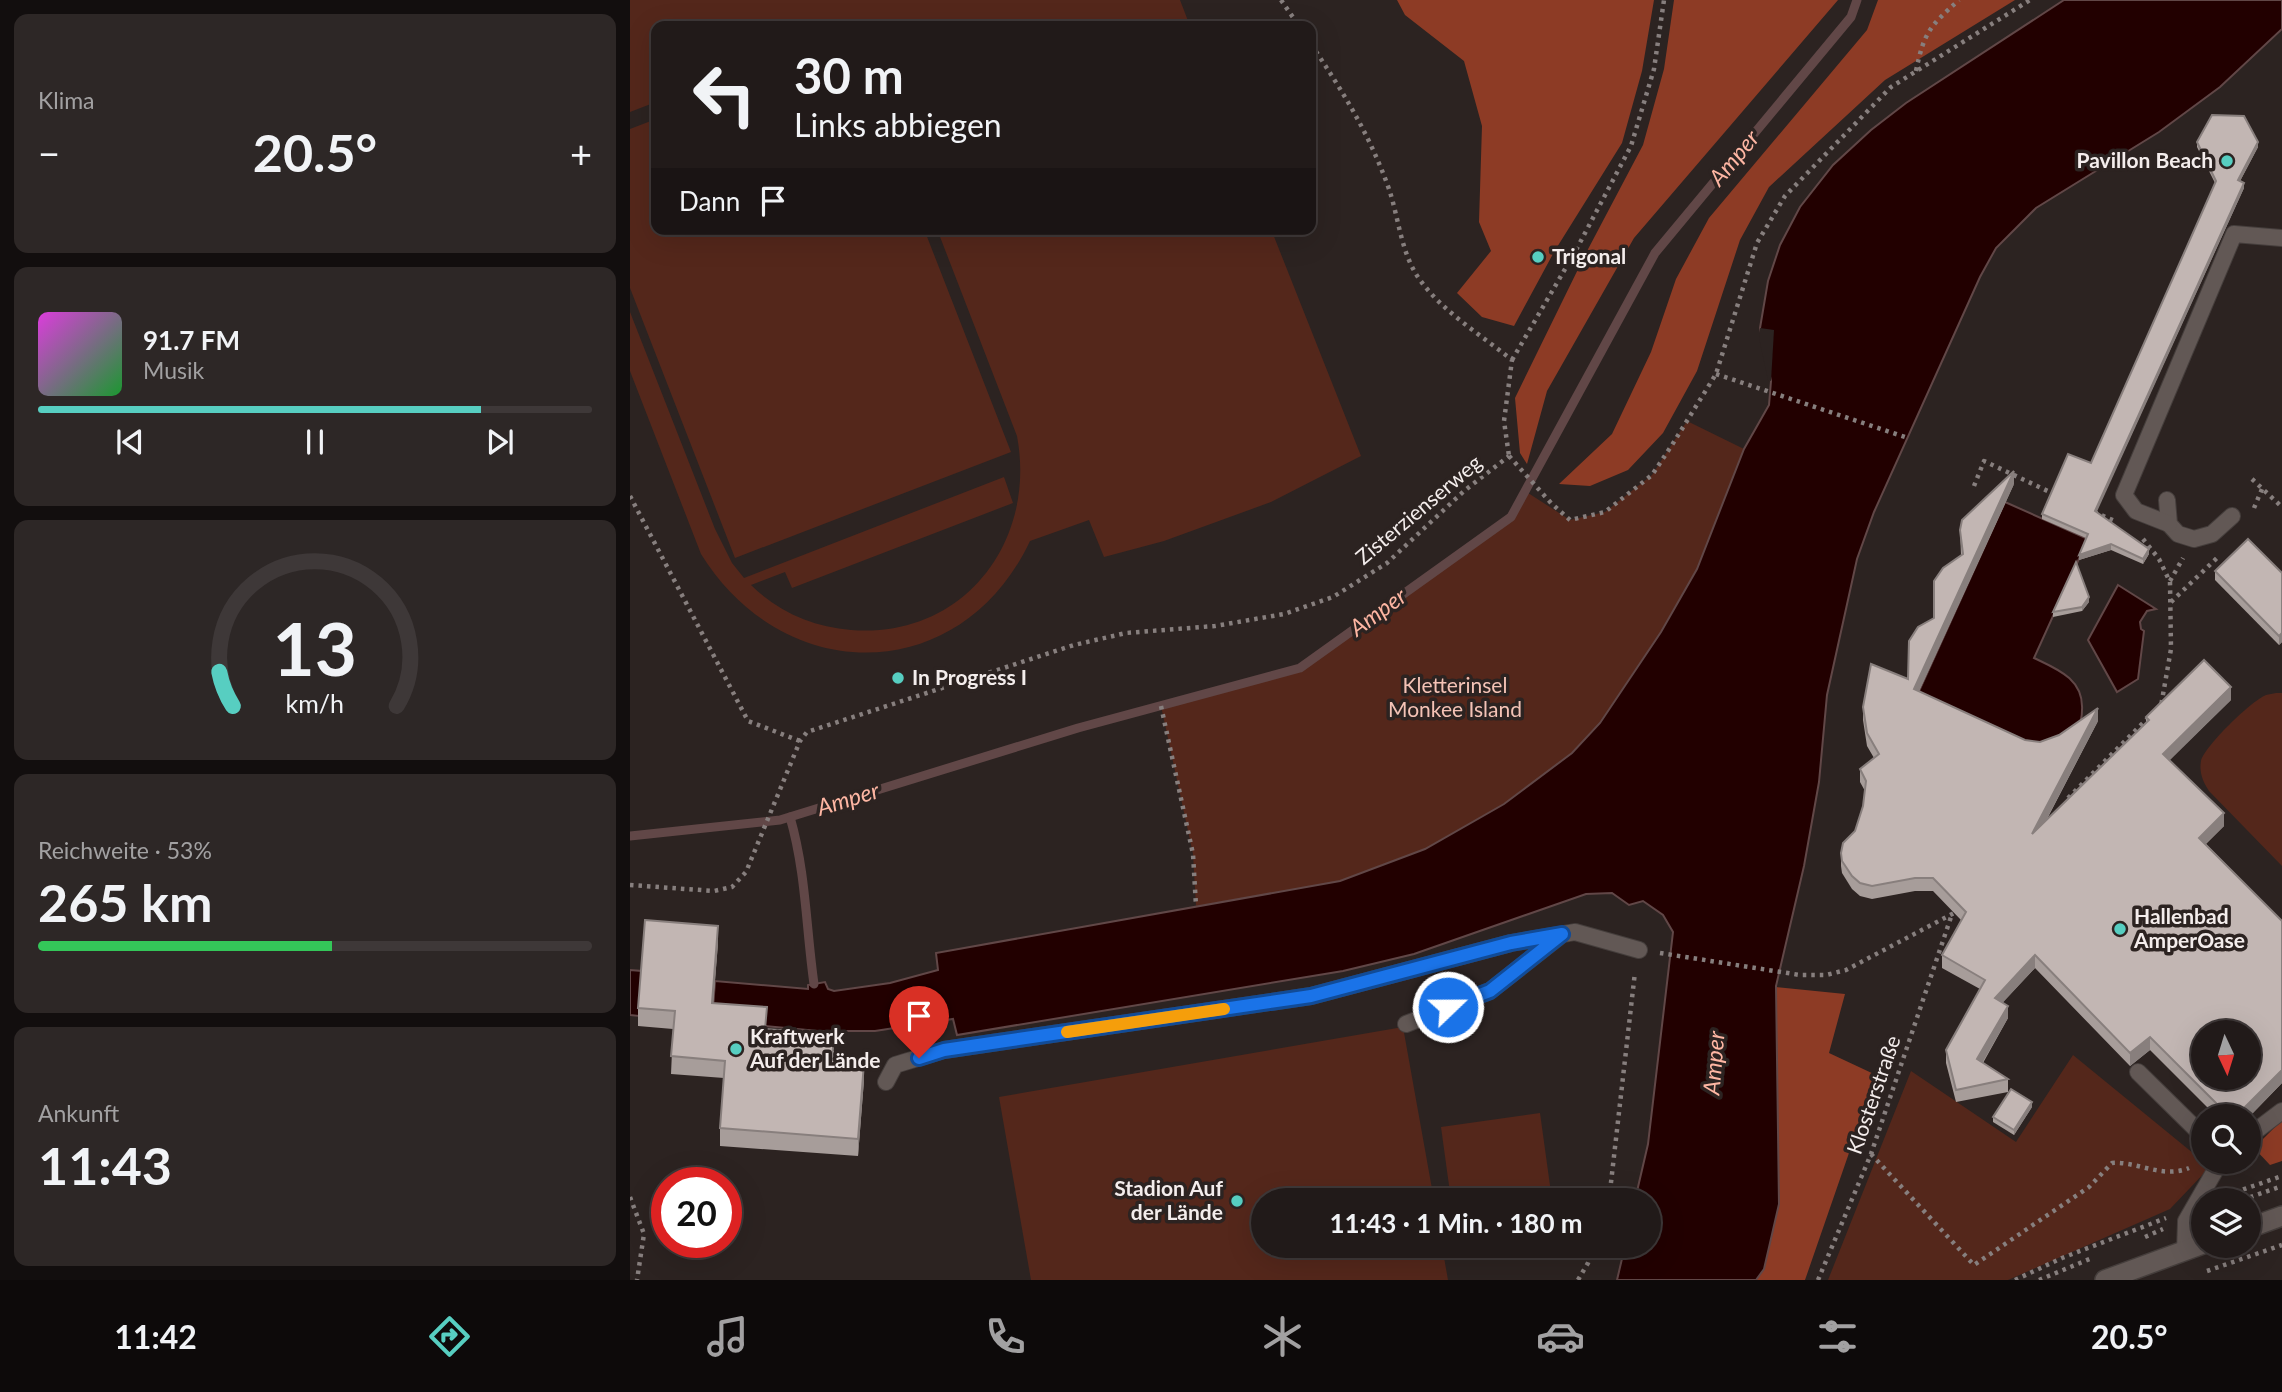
<!DOCTYPE html>
<html lang="de">
<head>
<meta charset="utf-8">
<style>
	:root { --surface:#211a19; --page:#2d2726; --text:#f1f3f6; --muted:#a2a1a2; --line:#3e3838; --accent:#57cec1 }
	body { margin:0; font-family:Lato,sans-serif; background:var(--page); color:var(--text); height:100vh; display:flex; flex-direction:column; font-size:26px; white-space:nowrap }
	* { box-sizing:border-box; margin:0 }
	p { font-size:23px; color:var(--muted) }
	.icon { flex:none; width:38px; height:38px; fill:none; stroke:currentColor; stroke-width:2; stroke-linecap:round; stroke-linejoin:round }
	.map { position:relative; flex:1; overflow:hidden }
	.sheet { display:flex; flex-direction:column; gap:14px; padding:14px; background:#120e0e; width:630px }
	.sheet>* { flex:none }
	.banner { position:absolute; left:21px; top:21px; width:665px; height:214px; border-radius:14px; box-shadow:0 7px 28px #0002,0 0 0 2px var(--line); background:#211a19; color:var(--text); overflow:hidden }
	.needle { width:46px; rotate:176deg }
	.buttons { position:absolute; left:1561px; top:1020px; display:grid; gap:14px }
	.buttons a { display:grid; place-items:center; width:70px; height:70px; border-radius:50%; background:var(--surface); box-shadow:0 7px 28px #0002,0 0 0 2px var(--line); font-size:35px }
	.speed { position:absolute; left:21px; top:1167px; display:flex; gap:14px; font-size:35px; font-weight:700; text-align:center }
	.speed>* { display:grid; place-content:center; width:91px; height:91px; border-radius:50%; background:var(--surface); box-shadow:0 7px 28px #0002,0 0 0 2px var(--line); line-height:1 }
	.speed .limit { border:10px solid #d22; background:#fff; color:#111 }
	.pin { position:absolute; display:grid; place-items:center; width:60px; height:60px; color:#fff; margin:-72px -30px; border-radius:50% 50% 50% 0; rotate:-45deg; box-shadow:0 0 7px #0007 }
	.pin .icon { rotate:45deg }
	.me { position:absolute; width:77px; margin:-38px; rotate:68deg; stroke-linejoin:round; filter:drop-shadow(0 0 5px #0008) }
	.turn { display:flex; align-items:center; gap:24px; height:147px; padding:0 28px; font-size:32px }
	.turn .icon { width:91px; height:91px; stroke-width:2.5 }
	.turn b { display:block; font-size:49px; line-height:60px }
	.then { display:flex; align-items:center; height:66px; padding:0 28px; background:#0003; gap:14px; font-size:26px }
	.big { font-size:52px; font-weight:700; line-height:1.1 }
	.sheet .widget { flex:1; display:flex; flex-direction:column; justify-content:center; gap:10px; min-width:0; padding:0 24px; border-radius:14px; background:var(--page) }
	.sheet .dial { align-items:center; gap:0 }
	.dial svg { height:182px; overflow:visible; fill:none; stroke:var(--line); stroke-width:7; stroke-linecap:round; text-anchor:middle }
	.dial text { fill:var(--text); stroke:none }
	.song { display:flex; align-items:center; gap:21px }
	.cover { width:84px; height:84px; border-radius:10px; background:linear-gradient(135deg,hsl(300 70% 55%),hsl(130 70% 35%)) }
	.played { height:7px; border-radius:4px; background:linear-gradient(90deg,var(--accent) 80%,var(--line) 80%) }
	.keys { display:flex; justify-content:space-around; direction:ltr }
	.heat { display:flex; justify-content:space-between; align-items:center; font-size:38px; direction:ltr }
	.charge { height:10px; border-radius:5px; background:linear-gradient(90deg,#34c759 53%,var(--line) 0) }
	.trip { position:absolute; left:621px; top:1188px; width:410px; height:70px; border-radius:35px; background:var(--surface); box-shadow:0 7px 28px #0002,0 0 0 2px var(--line); font-weight:700; line-height:70px; text-align:center }
	.dock { display:flex; height:112px; justify-content:space-around; align-items:center; background:#0d0a0a; color:var(--muted) }
	.dock .icon { width:49px; height:49px }
	.dock .active { color:var(--accent) }
	.dock b { font-size:32px; color:var(--text) }
	main { display:flex; flex:1; min-height:0 }
	.map>svg:first-child { display:block }
	.green { fill:#54271b }
	.forest { fill:#8d3b25 }
	.water { fill:#200; stroke:#614747; stroke-width:2 }
	.pier { fill:#2c2321 }
	.lines { fill:none; stroke-linecap:round; stroke-linejoin:round }
	.stream { stroke:#614747; stroke-width:9 }
	.service-casing { stroke:#453e3c; stroke-width:18 }
	.tertiary-casing { stroke:#453e3c; stroke-width:22 }
	.path { stroke:#877f7e; stroke-width:4.5; stroke-dasharray:3.5 5; stroke-linecap:butt }
	.service { stroke:#625855; stroke-width:16 }
	.tertiary { stroke:#625855; stroke-width:19 }
	.wall { fill:#a79d9a }
	.shaded-wall { fill:#887f7d }
	.building { fill:#c2b6b3; stroke:#887f7d; stroke-width:2; fill-rule:evenodd }
	.route-casing { stroke:#114b97; stroke-width:18 }
	.route { stroke:#1a73e8; stroke-width:12 }
	.slow { stroke:#f59e0b; stroke-width:12 }
	.poi-dot { fill:#57cec1; stroke:#2c2321; stroke-width:2.5 }
	.labels { text-anchor:middle; stroke-width:7; stroke-linejoin:round; paint-order:stroke }
	.poi-label { font-size:21px; font-weight:bold; fill:#f4edec; stroke:#2c2321; text-anchor:start }
	.street-label { font-size:21px; fill:#f4edec; stroke:#2c2321 }
	.park-label { font-size:21px; fill:#f4c3b6; stroke:#2c2321 }
	.water-label { font-size:23px; font-style:italic; fill:#feb6a3; stroke:#2c2321 }
</style>
</head>
<body>
<main>
<section class="sheet">
<div class="widget"><p>Klima</p>
<div class="heat"><a>−</a><b class="big">20.5°</b><a>+</a></div>
</div>
<div class="widget">
<div class="song"><i class="cover"></i><div><b>91.7 FM</b><p>Musik</p></div></div>
<div class="played"></div>
<div class="keys"><svg class="icon" aria-label="previous" viewBox="0 0 24 24"><path d="M18 5L8 12l10 7zM5 5v14"/></svg><svg class="icon" aria-label="pause" viewBox="0 0 24 24"><path d="M8 5v14M16 5v14"/></svg><svg class="icon" aria-label="next" viewBox="0 0 24 24"><path d="M6 5l10 7-10 7zM19 5v14"/></svg></div>
</div>
<div class="widget dial"><svg viewBox="0 0 100 80">
<path d="M14 69A42 42 0 1 1 86 69"/>
<path d="M14 69A42 42 0 0 1 8 54" stroke="#57cec1"/>
<text x="50" y="56" font-size="32" font-weight="700">13</text>
<text x="50" y="72" font-size="11">km/h</text>
</svg></div>
<div class="widget"><p>Reichweite · 53%</p><b class="big">265 km</b><div class="charge"></div></div>
<div class="widget"><p>Ankunft</p><b class="big">11:43</b></div>
</section>
<div class="map">
<svg width="1652" height="1280" viewBox="0 0 1652 1280">
	<rect width="100%" height="100%" fill="#2c2321"/>
	<g class="green">
		<polygon points="0,0 550,0 560,26 26,26 26,102 0,112"/>
		<polygon points="26,119 26,229 294,229 381,452 105,558 0,288 0,129"/>
		<path d="M307 229H641L731 456 641 502 534 541 474 557 459 520 400 541C331 687 154 688 71 554L0 371V312L85 529 102 563 114 578 374 477 383 503 162 588 155 572 121 585C148 612 183 627 221 630 333 639 407 542 387 436Z"/>
		<polygon points="1057,421 1114,449 1067,569 1031,632 970,723 942,753 874,804 795,849 710,881 566,906 563,854 531,706 670,668 881,517 895,491 940,520 975,512 1022,475"/>
		<path d="M1646 693H1652V866L1579 791C1573 782 1569 773 1571 761 1575 746 1621 701 1636 695 1639 694 1643 694 1646 693Z"/>
		<polygon points="773,1027 804,1200 634,1200 634,1246 812,1246 818,1280 401,1280 369,1097"/>
		<polygon points="1443,1055 1580,1167 1540,1209 1378,1280 1198,1280 1281,1071 1386,1142"/>
		<polygon points="910,1113 922,1200 821,1200 811,1127"/>
	</g>
	<g class="forest">
		<polygon points="767,0 1024,0 1012,71 992,143 924,252 884,326 852,317 827,293 861,251 849,222 852,126 834,61 775,15"/>
		<polygon points="1044,0 1208,0 1004,238 917,391 897,464 890,453 885,398 956,253 1013,145 1034,69"/>
		<polygon points="1248,0 1385,0 1255,80 1139,187 1110,240 1067,371 1033,433 998,470 960,486 929,484 982,434 1021,352 1046,279 1079,218 1237,30"/>
		<polygon points="1146,987 1215,994 1199,1053 1246,1075 1175,1280 1126,1280 1134,1269 1149,1204"/>
		<polygon points="1652,1120 1652,1161 1640,1165 1624,1148"/>
	</g>
	<g class="water">
		<polygon points="1434,0 1652,0 1652,29 1590,87 1529,132 1406,208 1366,248 1350,277 1244,512 1227,559 1197,695 1189,782 1174,866 1146,986 1149,1204 1134,1269 1126,1280 987,1280 995,1246 1018,1246 1018,1200 1005,1200 1018,1144 1043,932 1033,915 1013,901 999,905 982,893 956,894 784,954 713,971 327,1035 323,1019 245,1031 188,1031 82,1021 85,981 178,989 178,985 195,982 198,989 204,991 260,983 308,970 306,953 710,881 795,849 874,804 942,753 970,723 1031,632 1067,569 1114,449 1139,405 1141,381 1130,328 1138,281 1150,245 1170,207 1203,165 1241,130 1276,103"/>
		<path d="M1375 502 1458 539 1404 658C1427 669 1454 679 1452 710 1452 715 1451 722 1448 726 1441 736 1429 744 1420 752L1284 702Z"/>
		<polygon points="1488,585 1526,609 1517,611 1510,622 1511,629 1514,631 1508,679 1487,692 1458,640"/>
		<polygon points="0,970 12,971 9,1016 0,1015"/>
	</g>
	<polygon class="pier" points="1130,328 1144,330 1141,381 1138,380 1129,338"/>
	<g class="lines">
		<g class="stream">
			<path d="M160 817C176 872 176 928 184 984"/>
			<polyline points="0,836 150,820 448,728 670,668 881,517 1025,253 1221,17 1227,0"/>
		</g>
		<defs>
			<g id="service">
				<polyline points="1537,500 1539,524 1548,534 1564,539 1582,534 1602,516"/>
				<polyline points="1539,524 1506,511 1494,495 1604,234 1652,238"/>
				<polyline points="776,1024 860,991 930,936"/>
				<polyline points="1508,1072 1573,1136"/>
				<polyline points="256,1082 265,1065 314,1050 681,996 881,943 945,932 1009,950"/>
				<polyline points="1619,1136 1652,1111"/>
				<polyline points="1555,1251 1556,1221 1590,1162"/>
			</g>
			<g id="tertiary">
				<polyline points="1619,1228 1652,1216"/>
				<polyline points="1475,1280 1573,1244"/>
			</g>
		</defs>
		<use href="#service" class="service-casing"/>
		<use href="#tertiary" class="tertiary-casing"/>
		<g class="path">
			<polyline points="651,0 669,26"/>
			<path d="M681 44C713 92 739 133 759 189 769 219 771 254 790 280 813 312 851 335 882 360L874 421 879 456"/>
			<path d="M1286 71C1294 32 1300 26 1329 0"/>
			<polyline points="882,360 945,252 1001,146 1024,69 1034,0"/>
			<polyline points="1086,374 1278,438"/>
			<polyline points="879,456 921,503 940,520 975,512 1022,475 1042,445 1086,374 1127,243 1155,196 1261,87 1400,0"/>
			<polyline points="1622,479 1652,507"/>
			<polyline points="1344,486 1354,461 1424,494"/>
			<polyline points="0,496 118,721 170,741"/>
			<polyline points="1624,508 1632,489"/>
			<polyline points="1464,512 1485,521"/>
			<polyline points="1513,539 1529,559 1540,582 1541,649 1531,706"/>
			<polyline points="1540,581 1553,558"/>
			<polyline points="1541,602 1588,557"/>
			<polyline points="531,706 563,854 566,906"/>
			<polyline points="1438,798 1519,717"/>
			<polyline points="0,885 84,891 102,887 116,872 170,741 177,732 444,645 496,633 585,626 654,614 703,597 757,563 834,491 879,456"/>
			<polyline points="1030,953 1170,975 1196,975 1216,970 1324,913"/>
			<path d="M1241 1154 1344 1265 1459 1187 1482 1163C1507 1161 1532 1179 1559 1168"/>
			<polyline points="1597,1195 1652,1176"/>
			<polyline points="0,1197 14,1234 7,1280"/>
			<polyline points="979,1200 1005,972"/>
			<polyline points="1612,1200 1652,1186"/>
			<polyline points="1515,1237 1533,1229"/>
			<polyline points="1577,1271 1652,1245"/>
			<polyline points="948,1280 958,1263 964,1246"/>
			<polyline points="1188,1280 1241,1154 1321,917"/>
			<polyline points="1385,1280 1432,1258 1536,1218"/>
			<polyline points="1409,1280 1462,1258"/>
		</g>
		<use href="#service" class="service"/>
		<use href="#tertiary" class="tertiary"/>
	</g>
	<g class="wall">
		<polygon points="1567,142 1628,147 1610,181 1614,188 1466,512 1519,554 1513,564 1481,550 1449,560 1456,538 1412,519 1412,514 1461,463 1585,183 1567,147"/>
		<polygon points="1384,484 1289,691 1395,740 1410,742 1468,721 1416,821 1516,723 1516,717 1601,700 1539,760 1594,826 1576,844 1652,921 1652,1083 1619,1117 1586,1116 1520,1050 1500,1066 1405,968 1372,1003 1378,1018 1353,1063 1378,1079 1378,1092 1326,1102 1316,1063 1316,1050 1350,989 1312,968 1312,955 1331,920 1303,891 1285,891 1242,899 1230,896 1222,889 1212,873 1211,866 1211,853 1225,831 1233,806 1235,791 1230,782 1230,769 1244,758 1237,746 1233,720 1233,707 1278,679 1331,555 1330,530"/>
		<polygon points="1585,571 1652,573 1652,642 1649,645 1585,580"/>
		<polygon points="1459,602 1452,611 1423,617 1423,612"/>
		<polygon points="88,943 83,1004 136,1029 204,1051 203,1060 234,1080 228,1156 90,1146 90,1128 94,1078 41,1074 43,1029 8,1026 8,1008"/>
		<polygon points="1402,1107 1384,1135 1363,1122 1363,1117"/>
	</g>
	<g class="shaded-wall">
		<polygon points="1628,142 1628,147 1608,185 1608,180"/>
		<polygon points="1614,183 1614,188 1465,516 1465,511"/>
		<polygon points="1384,471 1384,484 1284,702 1284,689"/>
		<polygon points="1481,544 1481,550 1449,560 1449,555"/>
		<polygon points="1519,549 1519,554 1513,564 1513,559"/>
		<polygon points="1459,597 1459,602 1452,611 1452,607"/>
		<polygon points="1652,633 1652,642 1649,645 1649,636"/>
		<polygon points="1601,687 1601,700 1533,767 1533,754"/>
		<polygon points="1468,708 1468,721 1402,847 1402,834"/>
		<polygon points="1594,813 1594,826 1569,850 1569,838"/>
		<polygon points="88,926 88,943 82,1021 82,1003"/>
		<polygon points="1405,955 1405,968 1365,1011 1365,998"/>
		<polygon points="1378,1006 1378,1018 1347,1072 1347,1059"/>
		<polygon points="1520,1037 1520,1050 1500,1066 1500,1053"/>
		<polygon points="234,1063 234,1080 228,1156 228,1139"/>
		<polygon points="1652,1070 1652,1083 1619,1117 1606,1116"/>
		<polygon points="1402,1102 1402,1107 1384,1135 1384,1130"/>
	</g>
	<g class="building">
		<polygon points="1582,115 1614,116 1628,142 1608,180 1614,183 1465,511 1519,549 1513,559 1481,544 1449,555 1458,534 1412,514 1438,454 1461,463 1586,181 1567,142"/>
		<path d="M1384 471 1284 689 1395 740 1410 742 1429 735 1468 708 1402 834 1519 720 1516 717 1574 660 1601 687 1533 754 1594 813 1569 838 1652 921V1070L1606 1116H1599L1520 1037 1500 1053 1405 955 1365 998 1378 1006 1347 1059 1378 1079 1326 1090 1316 1050 1355 980 1312 955 1336 912 1303 878H1285L1242 886 1230 883 1222 876 1212 861 1211 853 1213 843 1225 831 1233 806 1236 781 1230 769 1249 754 1237 733 1233 707 1241 664 1278 679 1279 641 1288 627 1304 618V581L1313 568 1333 554 1330 530 1332 520ZM1573 1032H1619V1078H1573Z"/>
		<polygon points="1618,539 1652,573 1652,633 1649,636 1585,571"/>
		<polygon points="1446,562 1459,597 1452,607 1423,612"/>
		<polygon points="15,920 88,926 82,1003 137,1007 135,1029 204,1034 202,1060 234,1063 228,1139 90,1128 95,1061 41,1056 45,1011 8,1008"/>
		<polygon points="1381,1089 1402,1102 1384,1130 1363,1117"/>
	</g>
	<g class="lines">
		<defs>
			<polyline id="route" points="289,1058 314,1050 681,996 881,943 932,934 860,991 818,1007"/>
		</defs>
		<use href="#route" class="route-casing"/>
		<use href="#route" class="route"/>
		<polyline class="slow" points="437,1032 594,1009"/>
	</g>
	<g class="poi-dot">
		<circle cx="1597" cy="161" r="7"/>
		<circle cx="908" cy="257" r="7"/>
		<circle cx="268" cy="678" r="7"/>
		<circle cx="1490" cy="929" r="7"/>
		<circle cx="106" cy="1049" r="7"/>
		<circle cx="607" cy="1201" r="7"/>
	</g>
	<g class="labels">
		<g class="poi-label">
			<text x="1583" y="168" text-anchor="end">Pavillon Beach</text>
			<text x="922" y="264">Trigonal</text>
			<text x="282" y="685">In Progress I</text>
			<text x="1504" y="924">Hallenbad<tspan x="1504" dy="24">AmperOase</tspan></text>
			<text x="120" y="1044">Kraftwerk<tspan x="120" dy="24">Auf der Lände</tspan></text>
			<text x="593" y="1196" text-anchor="end">Stadion Auf<tspan x="593" dy="24">der Lände</tspan></text>
		</g>
		<g class="street-label">
			<text transform="translate(789 510) rotate(-40)" y="7">Zisterzienserweg</text>
			<text transform="translate(1244 1095) rotate(-71)" y="7">Klosterstraße</text>
		</g>
		<g class="park-label">
			<text x="825" y="693">Kletterinsel<tspan x="825" dy="24">Monkee Island</tspan></text>
		</g>
		<g class="water-label">
			<text transform="translate(1104 158) rotate(-50)" y="8">Amper</text>
			<text transform="translate(748 612) rotate(-36)" y="8">Amper</text>
			<text transform="translate(218 799) rotate(-17)" y="8">Amper</text>
			<text transform="translate(1084 1063) rotate(-85)" y="8">Amper</text>
		</g>
	</g>
</svg>
<div class="buttons">
<a><svg class="needle" viewBox="-14 -14 28 28"><path d="M0-13l5 13h-10z" fill="#e53935"/><path d="M0 13l5-13h-10z" fill="#a2a1a2"/></svg></a>
<a><svg class="icon" aria-label="search" viewBox="0 0 24 24"><circle cx="10" cy="10" r="6"/><path d="M15 15l6 6"/></svg></a>
<a><svg class="icon" aria-label="layers" viewBox="0 0 24 24"><path d="M12 4l9 5-9 5-9-5zM3 14l9 5 9-5"/></svg></a>
</div>
<div class="speed"><div class="limit">20</div></div>
<div class="pin" style="left:289px;top:1058px;background:#d93025"><svg class="icon" aria-label="arrive" viewBox="0 0 24 24"><path d="M6 21V4h12l-3 4 3 4H6"/></svg></div>
<svg class="me" style="left:818px;top:1007px" viewBox="-20 -20 40 40"><circle r="17" fill="#1a73e8" stroke="#fff" stroke-width="3"/><path d="M0-11L8 9 0 5-8 9z" fill="#fff"/></svg>
<div class="trip">11:43 · 1 Min. · 180 m</div>
<div class="banner">
<div class="turn"><svg class="icon" aria-label="left" viewBox="0 0 24 24"><path d="M17 20v-9H6M10 6l-5 5 5 5"/></svg><div><b>30 m</b>Links abbiegen</div></div>
<div class="then">Dann<svg class="icon" aria-label="arrive" viewBox="0 0 24 24"><path d="M6 21V4h12l-3 4 3 4H6"/></svg></div>
</div>
</div>
</main>
<nav class="dock">
<b>11:42</b>
<svg class="icon active" aria-label="directions" viewBox="0 0 24 24"><path d="M12 3l9 9-9 9-9-9zM9 14v-3h6M13 9l2 2-2 2"/></svg>
<svg class="icon" aria-label="music" viewBox="0 0 24 24"><path d="M9 18V5l10-2v13"/><circle cx="6" cy="18" r="3"/><circle cx="16" cy="16" r="3"/></svg>
<svg class="icon" aria-label="phone" viewBox="0 0 24 24"><path d="M5 4h4l2 5-3 2q2 4 5 5l2-3 5 2v4C11 20 4 13 5 4z"/></svg>
<svg class="icon" aria-label="climate" viewBox="0 0 24 24"><path d="M12 3v18M4 7l16 10M4 17L20 7"/></svg>
<svg class="icon" aria-label="car" viewBox="0 0 24 24"><path d="M5 17H2v-5l4-1 3-4h7l3 4 3 1v5h-3M9 17h6M6 11h13"/><circle cx="7" cy="17" r="2"/><circle cx="17" cy="17" r="2"/></svg>
<svg class="icon" aria-label="filters" viewBox="0 0 24 24"><path d="M4 7h16M4 17h16"/><circle cx="9" cy="7" r="2"/><circle cx="15" cy="17" r="2"/></svg>
<b>20.5°</b>
</nav>
</body>
</html>
